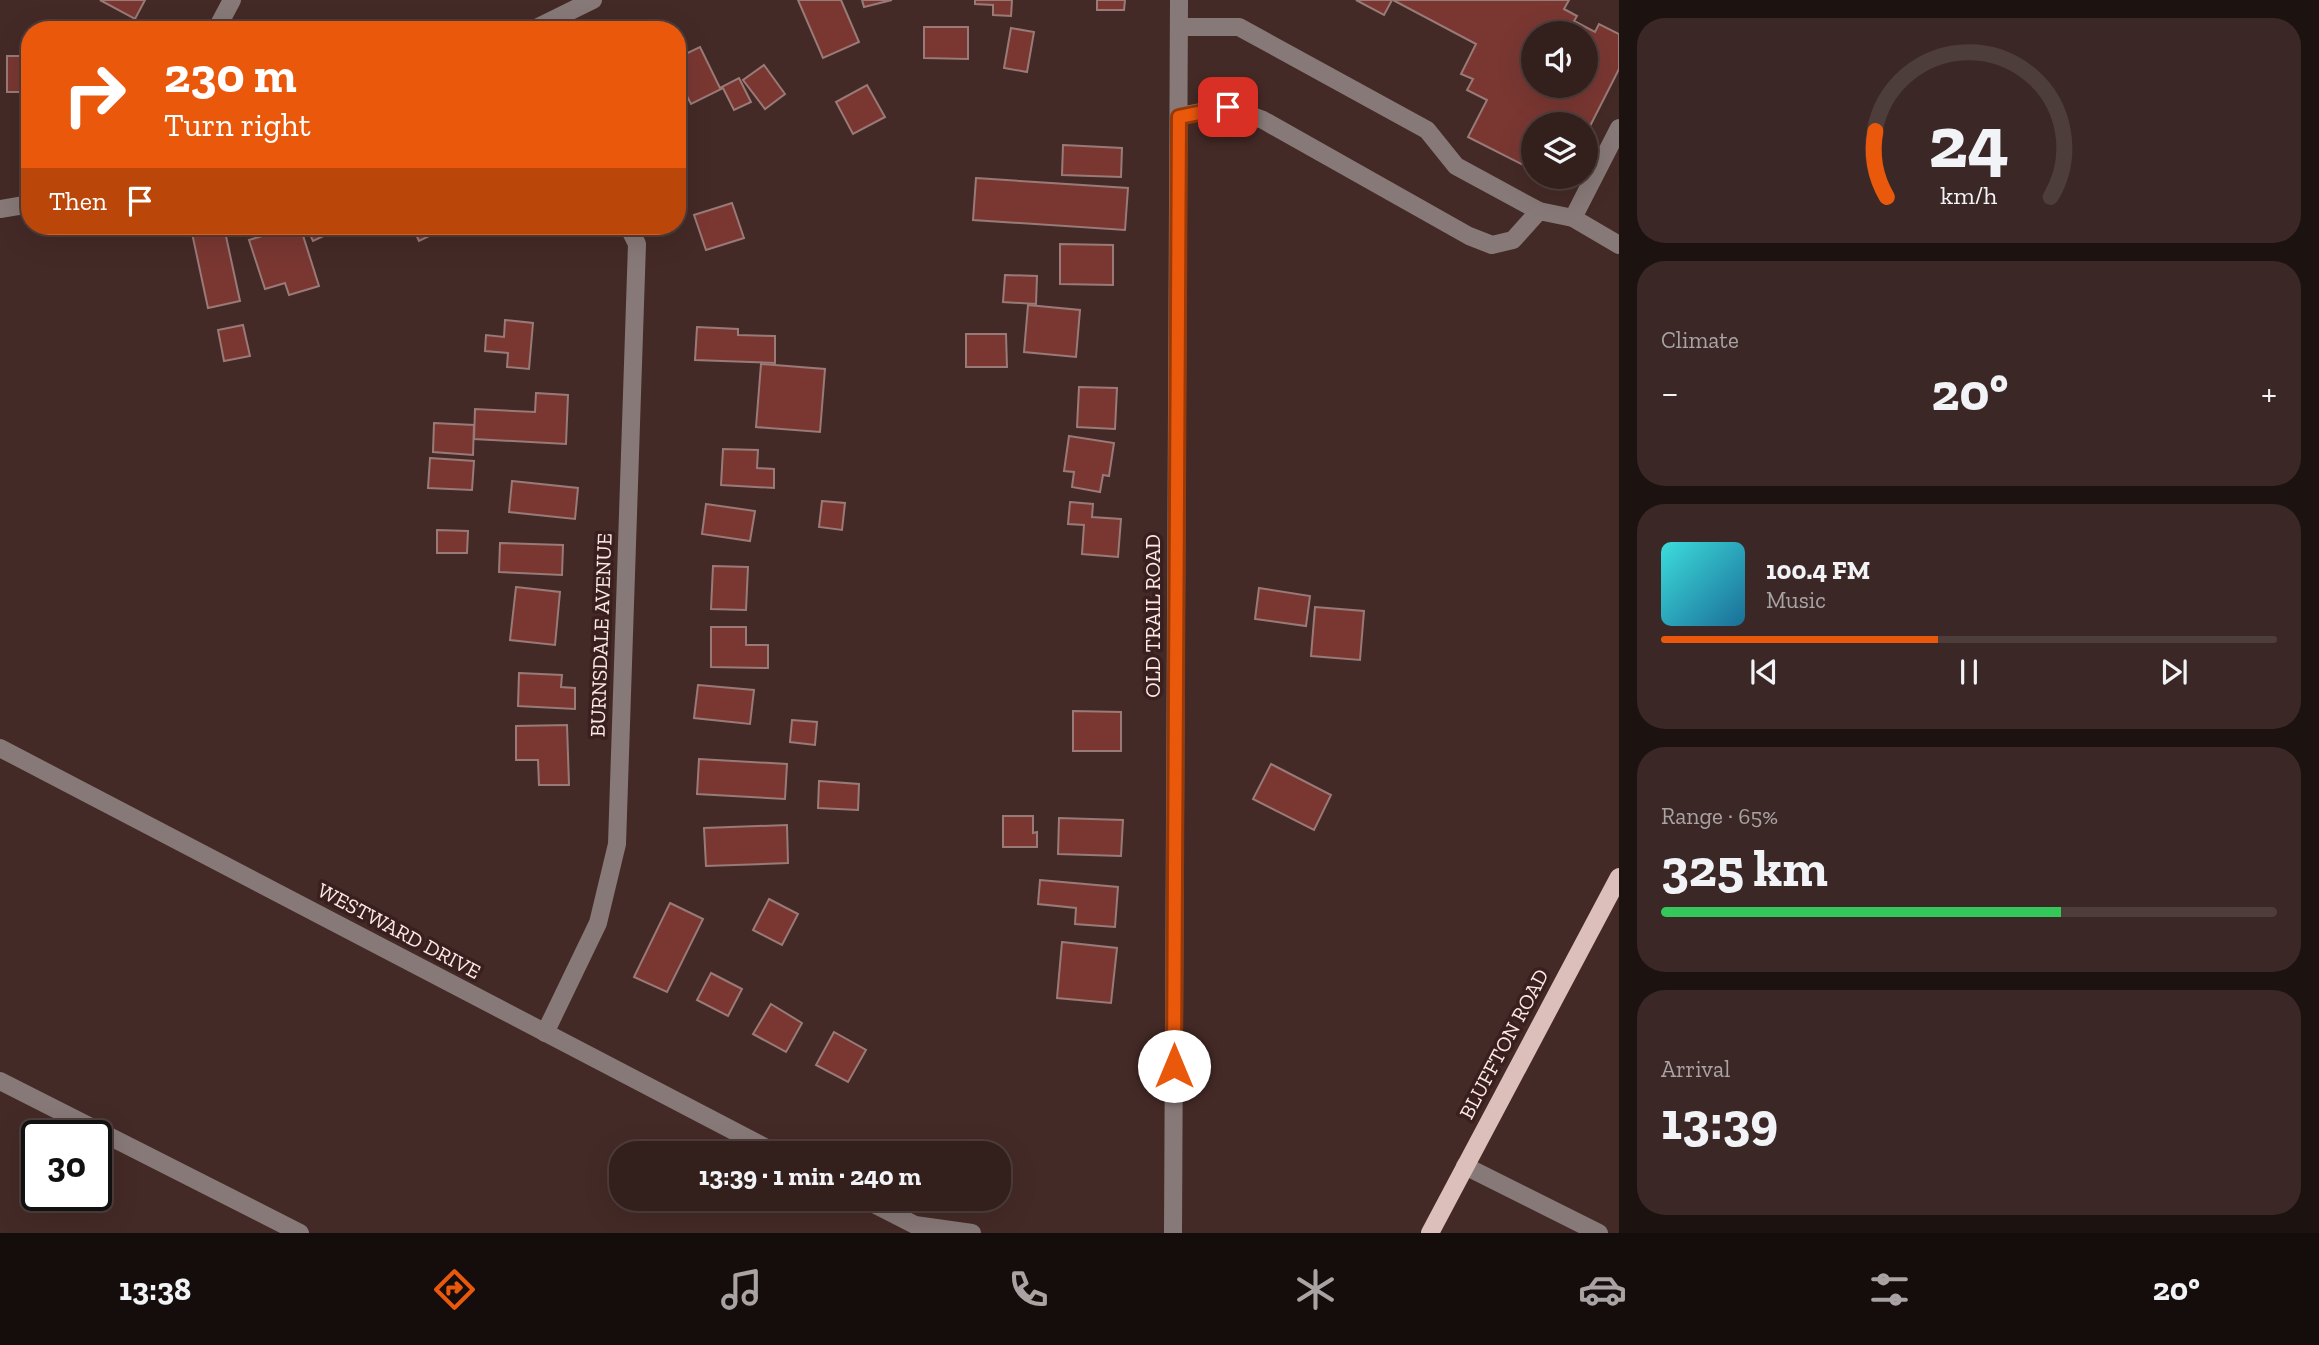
<!DOCTYPE html>
<html lang="en">
<head>
<meta charset="utf-8">
<style>
	:root { --surface:#33201d; --page:#3b2826; --text:#f1f3f6; --muted:#a9a3a4; --line:#4e3e3b; --accent:#ea580c }
	body { margin:0; font-family:"Zilla Slab",serif; background:var(--page); color:var(--text); height:100vh; display:flex; flex-direction:column; font-size:26px; white-space:nowrap }
	* { box-sizing:border-box; margin:0 }
	p { font-size:23px; color:var(--muted) }
	.icon { flex:none; width:38px; height:38px; fill:none; stroke:currentColor; stroke-width:2; stroke-linecap:round; stroke-linejoin:round }
	.map { position:relative; flex:1; overflow:hidden }
	.side { display:flex; flex-direction:column; gap:18px; padding:18px; background:#1c1210; width:700px }
	.side>* { flex:none }
	.guide { position:absolute; left:21px; top:21px; width:665px; height:214px; border-radius:28px; box-shadow:0 7px 28px #0002,0 0 0 2px var(--line); background:#ea580c; color:#fff; overflow:hidden }
	.fabs { position:absolute; left:1521px; top:21px; display:grid; gap:14px }
	.fabs a { display:grid; place-items:center; width:77px; height:77px; border-radius:50%; background:var(--surface); box-shadow:0 7px 28px #0002,0 0 0 2px var(--line); font-size:35px }
	.speed { position:absolute; left:21px; top:1120px; display:flex; gap:14px; font-size:35px; font-weight:700; text-align:center }
	.speed>* { display:grid; place-content:center; width:91px; height:91px; border-radius:50%; background:var(--surface); box-shadow:0 7px 28px #0002,0 0 0 2px var(--line); line-height:1 }
	.speed .limit { border:4px solid #111; border-radius:10px; background:#fff; color:#111 }
	.pin { position:absolute; display:grid; place-items:center; width:60px; height:60px; color:#fff; margin:-30px; border-radius:14px; box-shadow:0 4px 10px #0006 }
	.me { position:absolute; width:77px; margin:-38px; rotate:0deg; stroke-linejoin:round; filter:drop-shadow(0 0 5px #0008) }
	.turn { display:flex; align-items:center; gap:24px; height:147px; padding:0 28px; font-size:32px }
	.turn .icon { width:91px; height:91px; stroke-width:2.5 }
	.turn b { display:block; font-size:49px; line-height:60px }
	.then { display:flex; align-items:center; height:66px; padding:0 28px; background:#0003; gap:14px; font-size:26px }
	.big { font-size:52px; font-weight:700; line-height:1.1 }
	.side .tile { flex:1; display:flex; flex-direction:column; justify-content:center; gap:10px; min-width:0; padding:0 24px; border-radius:28px; background:var(--page) }
	.side .dial { align-items:center; gap:0 }
	.dial svg { height:182px; overflow:visible; fill:none; stroke:var(--line); stroke-width:7; stroke-linecap:round; text-anchor:middle }
	.dial text { fill:var(--text); stroke:none }
	.song { display:flex; align-items:center; gap:21px }
	.cover { width:84px; height:84px; border-radius:10px; background:linear-gradient(135deg,hsl(180 70% 55%),hsl(200 70% 35%)) }
	.played { height:7px; border-radius:4px; background:linear-gradient(90deg,var(--accent) 45%,var(--line) 45%) }
	.keys { display:flex; justify-content:space-around; direction:ltr }
	.heat { display:flex; justify-content:space-between; align-items:center; font-size:38px; direction:ltr }
	.charge { height:10px; border-radius:5px; background:linear-gradient(90deg,#34c759 65%,var(--line) 0) }
	.trip { position:absolute; left:609px; top:1141px; width:402px; height:70px; border-radius:28px; background:var(--surface); box-shadow:0 7px 28px #0002,0 0 0 2px var(--line); font-weight:700; line-height:70px; text-align:center }
	.tabs { display:flex; height:112px; justify-content:space-around; align-items:center; background:#140d0c; color:var(--muted) }
	.tabs .icon { width:49px; height:49px }
	.tabs .selected { color:var(--accent) }
	.tabs b { font-size:32px; color:var(--text) }
	main { display:flex; flex:1; min-height:0 }
	.map>svg:first-child { display:block }
	.building { fill:#7a3732; stroke:#997a76; stroke-width:2; fill-rule:evenodd }
	.lines { fill:none; stroke-linecap:round; stroke-linejoin:round }
	.minor { stroke:#877977; stroke-width:18 }
	.major { stroke:#dcbfbb; stroke-width:18 }
	.route-casing { stroke:#983908; stroke-width:18 }
	.route { stroke:#ea580c; stroke-width:12 }
	.labels { text-anchor:middle; stroke-width:7; stroke-linejoin:round; paint-order:stroke }
	.street-label { font-size:21px; fill:#fbe9e7; stroke:#39201e }
</style>
</head>
<body>
<main>
<div class="map">
<svg width="1619" height="1233" viewBox="0 0 1619 1233">
	<rect width="100%" height="100%" fill="#442a27"/>
	<g class="building">
		<polygon points="100,0 145,0 135,19"/>
		<polygon points="798,0 841,0 859,42 823,58"/>
		<polygon points="862,0 892,0 864,7"/>
		<polygon points="975,0 1012,0 1011,16 993,15 993,5 975,4"/>
		<polygon points="1097,0 1125,0 1124,10 1097,10"/>
		<polygon points="1356,0 1392,0 1384,15"/>
		<path d="M1393 0H1569L1564 9 1577 16 1574 21 1595 32 1599 24 1619 34V69L1586 134V124H1533V170L1468 137 1487 100 1467 90 1473 79 1461 74 1476 44ZM1533 33H1586V86H1533Z"/>
		<polygon points="924,27 968,27 968,59 924,58"/>
		<polygon points="1011,28 1034,32 1027,72 1004,68"/>
		<polygon points="700,47 720,88 739,78 751,102 734,110 723,88 691,104 677,77 677,58"/>
		<rect x="7" y="56" width="23" height="36"/>
		<polygon points="764,65 785,94 765,109 743,80"/>
		<polygon points="867,85 885,117 853,134 836,102"/>
		<polygon points="1063,145 1122,148 1121,177 1062,175"/>
		<polygon points="1546,177 1563,177 1559,184"/>
		<polygon points="976,178 1128,188 1125,230 973,220"/>
		<polygon points="732,203 744,238 706,250 694,215"/>
		<polygon points="296,226 300,226 319,286 289,295 285,283 265,289 249,240"/>
		<polygon points="306,226 345,226 313,241"/>
		<polygon points="412,226 443,226 444,229 419,241"/>
		<polygon points="224,227 240,301 208,308 192,233"/>
		<polygon points="1060,244 1113,245 1113,285 1060,284"/>
		<polygon points="1005,275 1037,276 1036,304 1003,302"/>
		<polygon points="1028,305 1080,310 1076,357 1024,352"/>
		<polygon points="505,320 533,323 529,369 507,367 508,353 485,351 486,335 504,337"/>
		<polygon points="243,325 250,356 224,361 218,330"/>
		<polygon points="697,327 738,329 738,335 775,336 775,363 695,360"/>
		<polygon points="966,334 1006,334 1007,367 966,367"/>
		<polygon points="761,364 825,369 820,432 756,427"/>
		<polygon points="1079,387 1117,388 1115,429 1077,427"/>
		<polygon points="536,393 568,395 566,444 474,439 475,409 535,412"/>
		<polygon points="434,423 474,425 473,455 433,452"/>
		<polygon points="1069,436 1114,443 1109,476 1103,475 1100,492 1072,487 1074,472 1064,471"/>
		<polygon points="723,449 758,450 757,468 774,469 774,488 721,485"/>
		<polygon points="430,458 474,461 472,490 428,488"/>
		<polygon points="512,481 578,488 575,519 509,512"/>
		<polygon points="822,501 845,503 842,530 819,527"/>
		<polygon points="1070,502 1093,504 1092,517 1121,519 1118,557 1082,554 1084,525 1068,524"/>
		<polygon points="706,504 755,511 750,541 702,534"/>
		<polygon points="437,530 468,531 467,553 437,553"/>
		<polygon points="500,543 563,545 562,575 499,572"/>
		<polygon points="713,566 748,567 746,610 711,609"/>
		<polygon points="516,587 560,592 555,645 510,640"/>
		<polygon points="1259,588 1310,596 1306,626 1255,619"/>
		<polygon points="1315,607 1364,611 1360,660 1311,656"/>
		<polygon points="711,627 746,627 746,645 768,645 768,668 711,667"/>
		<polygon points="519,673 562,675 561,687 575,688 575,709 518,706"/>
		<polygon points="698,685 754,690 750,724 694,718"/>
		<polygon points="1073,711 1121,712 1121,751 1073,751"/>
		<polygon points="792,720 817,722 815,745 790,742"/>
		<polygon points="567,725 569,785 539,785 538,760 516,760 516,726"/>
		<polygon points="699,759 787,764 785,799 697,794"/>
		<polygon points="1271,764 1331,795 1314,830 1253,799"/>
		<polygon points="819,781 859,784 858,810 818,808"/>
		<polygon points="1003,816 1033,816 1033,833 1037,832 1037,847 1003,847"/>
		<polygon points="1059,818 1123,820 1121,856 1058,854"/>
		<polygon points="787,825 788,863 706,866 704,828"/>
		<polygon points="1040,880 1118,887 1115,927 1075,924 1076,908 1038,904"/>
		<polygon points="769,899 798,914 782,945 753,930"/>
		<polygon points="670,903 703,919 667,992 634,977"/>
		<polygon points="1062,942 1117,948 1111,1003 1057,998"/>
		<polygon points="711,973 742,989 728,1016 697,1000"/>
		<polygon points="771,1004 802,1023 786,1052 753,1034"/>
		<polygon points="834,1032 866,1050 848,1082 816,1065"/>
	</g>
	<g class="lines">
		<g class="minor">
			<polyline points="1179,27 1239,27 1427,130 1456,166 1539,211 1573,218 1619,245"/>
			<polyline points="216,30 232,0"/>
			<polyline points="532,30 593,0"/>
			<polyline points="1179,116 1228,107 1263,120 1469,236 1492,245 1513,240 1539,211"/>
			<polyline points="0,209 30,204"/>
			<polyline points="1573,218 1619,128"/>
			<polyline points="0,748 776,1153"/>
			<polyline points="545,1033 598,923 617,844 637,244 628,226"/>
			<polyline points="0,1081 300,1233"/>
			<polyline points="1465,1166 1599,1233"/>
			<polyline points="864,1199 915,1225 972,1233"/>
			<polyline points="1173,1233 1179,0"/>
		</g>
		<polyline class="major" points="1430,1233 1619,877"/>
	</g>
	<g class="lines">
		<defs>
			<polyline id="route" points="1174,1066 1179,117 1228,107"/>
		</defs>
		<use href="#route" class="route-casing"/>
		<use href="#route" class="route"/>
	</g>
	<g class="labels">
		<g class="street-label">
			<text transform="translate(1153 616) rotate(-90)" y="7">OLD TRAIL ROAD</text>
			<text transform="translate(601 635) rotate(-88)" y="7">BURNSDALE AVENUE</text>
			<text transform="translate(399 931) rotate(28)" y="7">WESTWARD DRIVE</text>
			<text transform="translate(1504 1044) rotate(-62)" y="7">BLUFFTON ROAD</text>
		</g>
	</g>
</svg>
<div class="fabs">
<a><svg class="icon" aria-label="sound" viewBox="0 0 24 24"><path d="M4 9h4l5-4v14l-5-4H4zM17 9q2 3 0 6"/></svg></a>
<a><svg class="icon" aria-label="layers" viewBox="0 0 24 24"><path d="M12 4l9 5-9 5-9-5zM3 14l9 5 9-5"/></svg></a>
</div>
<div class="speed"><div class="limit">30</div></div>
<div class="pin" style="left:1228px;top:107px;background:#d93025"><svg class="icon" aria-label="arrive" viewBox="0 0 24 24"><path d="M6 21V4h12l-3 4 3 4H6"/></svg></div>
<svg class="me" style="left:1174px;top:1066px" viewBox="-20 -20 40 40"><circle r="19" fill="#fff"/><path d="M0-13L10 11 0 6-10 11z" fill="#ea580c"/></svg>
<div class="trip">13:39 · 1 min · 240 m</div>
<div class="guide">
<div class="turn"><svg class="icon" aria-label="right" viewBox="0 0 24 24"><path d="M7 20v-9h11M14 6l5 5-5 5"/></svg><div><b>230 m</b>Turn right</div></div>
<div class="then">Then<svg class="icon" aria-label="arrive" viewBox="0 0 24 24"><path d="M6 21V4h12l-3 4 3 4H6"/></svg></div>
</div>
</div>
<section class="side">
<div class="tile dial"><svg viewBox="0 0 100 80">
<path d="M14 69A42 42 0 1 1 86 69"/>
<path d="M14 69A42 42 0 0 1 9 40" stroke="#ea580c"/>
<text x="50" y="56" font-size="32" font-weight="700">24</text>
<text x="50" y="72" font-size="11">km/h</text>
</svg></div>
<div class="tile"><p>Climate</p>
<div class="heat"><a>−</a><b class="big">20°</b><a>+</a></div>
</div>
<div class="tile">
<div class="song"><i class="cover"></i><div><b>100.4 FM</b><p>Music</p></div></div>
<div class="played"></div>
<div class="keys"><svg class="icon" aria-label="previous" viewBox="0 0 24 24"><path d="M18 5L8 12l10 7zM5 5v14"/></svg><svg class="icon" aria-label="pause" viewBox="0 0 24 24"><path d="M8 5v14M16 5v14"/></svg><svg class="icon" aria-label="next" viewBox="0 0 24 24"><path d="M6 5l10 7-10 7zM19 5v14"/></svg></div>
</div>
<div class="tile"><p>Range · 65%</p><b class="big">325 km</b><div class="charge"></div></div>
<div class="tile"><p>Arrival</p><b class="big">13:39</b></div>
</section>
</main>
<nav class="tabs">
<b>13:38</b>
<svg class="icon selected" aria-label="directions" viewBox="0 0 24 24"><path d="M12 3l9 9-9 9-9-9zM9 14v-3h6M13 9l2 2-2 2"/></svg>
<svg class="icon" aria-label="music" viewBox="0 0 24 24"><path d="M9 18V5l10-2v13"/><circle cx="6" cy="18" r="3"/><circle cx="16" cy="16" r="3"/></svg>
<svg class="icon" aria-label="phone" viewBox="0 0 24 24"><path d="M5 4h4l2 5-3 2q2 4 5 5l2-3 5 2v4C11 20 4 13 5 4z"/></svg>
<svg class="icon" aria-label="climate" viewBox="0 0 24 24"><path d="M12 3v18M4 7l16 10M4 17L20 7"/></svg>
<svg class="icon" aria-label="car" viewBox="0 0 24 24"><path d="M5 17H2v-5l4-1 3-4h7l3 4 3 1v5h-3M9 17h6M6 11h13"/><circle cx="7" cy="17" r="2"/><circle cx="17" cy="17" r="2"/></svg>
<svg class="icon" aria-label="filters" viewBox="0 0 24 24"><path d="M4 7h16M4 17h16"/><circle cx="9" cy="7" r="2"/><circle cx="15" cy="17" r="2"/></svg>
<b>20°</b>
</nav>
</body>
</html>
